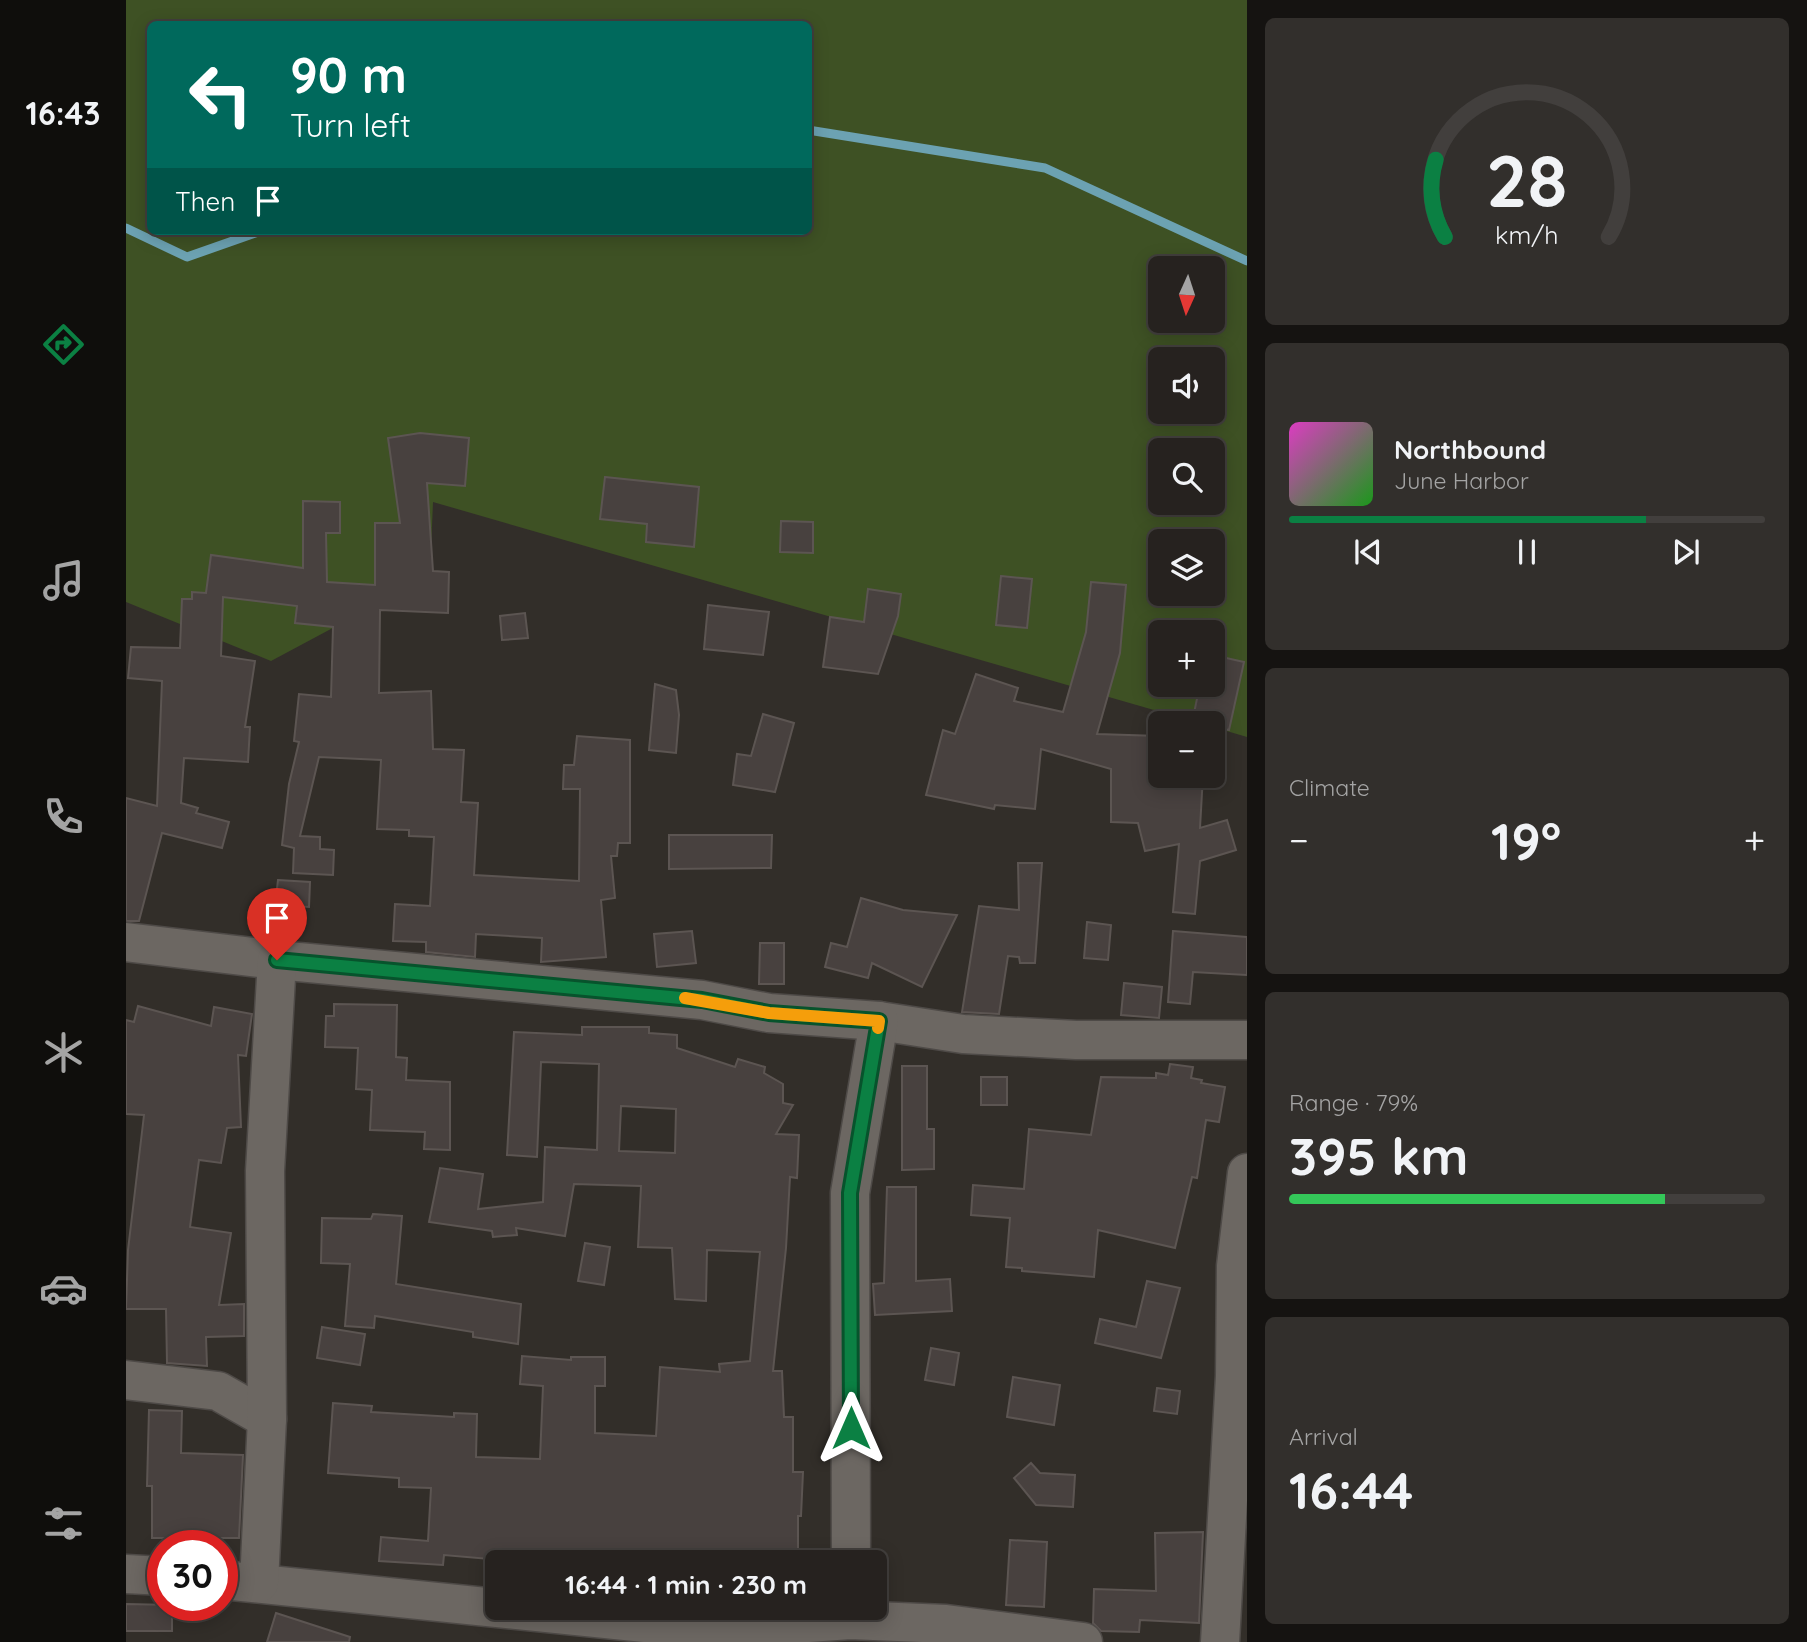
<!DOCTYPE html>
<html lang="en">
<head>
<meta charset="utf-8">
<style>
	:root { --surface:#26221f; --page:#322f2c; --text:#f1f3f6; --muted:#a4a4a4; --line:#423f3d; --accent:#0b8043 }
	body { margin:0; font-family:Quicksand,sans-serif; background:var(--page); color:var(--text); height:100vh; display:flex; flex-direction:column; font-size:26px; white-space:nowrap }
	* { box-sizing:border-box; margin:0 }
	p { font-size:23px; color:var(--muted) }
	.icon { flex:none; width:38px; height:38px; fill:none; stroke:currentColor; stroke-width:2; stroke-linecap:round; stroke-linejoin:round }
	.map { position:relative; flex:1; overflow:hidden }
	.panel { display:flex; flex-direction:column; gap:18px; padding:18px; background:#151311; width:560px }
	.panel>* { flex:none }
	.hud { position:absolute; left:21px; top:21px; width:665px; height:214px; border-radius:10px; box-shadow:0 4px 18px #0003,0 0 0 2px var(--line); background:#00695c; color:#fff; overflow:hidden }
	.needle { width:46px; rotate:183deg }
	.controls { position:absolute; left:1022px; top:256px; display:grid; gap:14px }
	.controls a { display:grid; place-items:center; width:77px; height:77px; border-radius:10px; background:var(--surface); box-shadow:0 4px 18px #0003,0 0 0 2px var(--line); font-size:35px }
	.speed { position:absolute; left:21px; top:1530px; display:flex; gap:14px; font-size:35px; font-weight:700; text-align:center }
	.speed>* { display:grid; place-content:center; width:91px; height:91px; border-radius:50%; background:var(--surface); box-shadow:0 4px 18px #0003,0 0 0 2px var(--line); line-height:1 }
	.speed .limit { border:10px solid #d22; background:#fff; color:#111 }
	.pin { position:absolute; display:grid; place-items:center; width:60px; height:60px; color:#fff; margin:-72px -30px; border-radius:50% 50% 50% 0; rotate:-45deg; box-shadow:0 0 7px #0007 }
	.pin .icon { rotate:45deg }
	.me { position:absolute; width:77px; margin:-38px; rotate:0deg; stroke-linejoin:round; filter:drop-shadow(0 0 5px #0008) }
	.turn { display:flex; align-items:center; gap:24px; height:147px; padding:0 28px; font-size:32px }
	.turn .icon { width:91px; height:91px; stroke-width:2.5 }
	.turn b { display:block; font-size:49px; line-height:60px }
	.then { display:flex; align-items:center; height:66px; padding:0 28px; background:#0003; gap:14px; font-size:26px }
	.big { font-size:52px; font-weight:700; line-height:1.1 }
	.panel .card { flex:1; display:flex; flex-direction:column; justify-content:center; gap:10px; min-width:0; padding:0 24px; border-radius:10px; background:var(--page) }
	.panel .dial { align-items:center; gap:0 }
	.dial svg { height:182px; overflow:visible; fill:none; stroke:var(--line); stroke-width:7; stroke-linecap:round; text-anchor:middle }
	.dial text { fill:var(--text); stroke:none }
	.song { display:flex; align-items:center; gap:21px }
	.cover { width:84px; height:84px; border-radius:10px; background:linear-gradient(135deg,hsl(310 70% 55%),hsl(120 70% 35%)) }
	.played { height:7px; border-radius:4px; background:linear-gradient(90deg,var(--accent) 75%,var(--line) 75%) }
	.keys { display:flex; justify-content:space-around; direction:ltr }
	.heat { display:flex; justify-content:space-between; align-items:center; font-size:38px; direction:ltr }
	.charge { height:10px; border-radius:5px; background:linear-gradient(90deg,#34c759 79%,var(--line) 0) }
	.trip { position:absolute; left:359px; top:1550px; width:402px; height:70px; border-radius:10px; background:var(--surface); box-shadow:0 4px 18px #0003,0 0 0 2px var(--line); font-weight:700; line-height:70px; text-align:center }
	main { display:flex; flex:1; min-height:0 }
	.tabs { display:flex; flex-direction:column; width:126px; justify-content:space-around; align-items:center; background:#0f0e0c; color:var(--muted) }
	.tabs .icon { width:49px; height:49px }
	.tabs .current { color:var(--accent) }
	.tabs b { font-size:32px; color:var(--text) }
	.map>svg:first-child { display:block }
	.green { fill:#3e5124; fill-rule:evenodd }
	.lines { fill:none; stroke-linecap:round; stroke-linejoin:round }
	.stream { stroke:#6ca2b2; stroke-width:9 }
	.building { fill:#48413f; stroke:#5c5552; stroke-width:2; fill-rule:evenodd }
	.minor-casing { stroke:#4e4a47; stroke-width:41 }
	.minor { stroke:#6c6762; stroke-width:38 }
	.route-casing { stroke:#07532c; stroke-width:18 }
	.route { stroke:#0b8043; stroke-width:12 }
	.slow { stroke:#f59e0b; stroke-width:12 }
</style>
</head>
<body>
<main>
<nav class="tabs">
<b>16:43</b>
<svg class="icon current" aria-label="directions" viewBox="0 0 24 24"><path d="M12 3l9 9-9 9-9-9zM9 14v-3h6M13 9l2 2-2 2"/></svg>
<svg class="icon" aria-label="music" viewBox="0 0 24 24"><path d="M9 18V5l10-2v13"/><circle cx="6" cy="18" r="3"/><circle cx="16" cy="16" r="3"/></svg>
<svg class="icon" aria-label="phone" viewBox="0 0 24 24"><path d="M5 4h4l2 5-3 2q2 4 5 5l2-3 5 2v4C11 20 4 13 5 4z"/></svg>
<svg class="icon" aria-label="climate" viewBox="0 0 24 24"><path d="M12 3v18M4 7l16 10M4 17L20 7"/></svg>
<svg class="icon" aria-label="car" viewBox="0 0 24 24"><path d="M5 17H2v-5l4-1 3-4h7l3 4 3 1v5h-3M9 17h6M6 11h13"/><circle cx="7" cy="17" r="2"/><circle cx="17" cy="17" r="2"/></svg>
<svg class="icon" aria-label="filters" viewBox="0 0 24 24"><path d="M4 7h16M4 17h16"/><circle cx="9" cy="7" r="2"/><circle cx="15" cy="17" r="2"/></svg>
</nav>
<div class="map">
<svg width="1121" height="1642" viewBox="0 0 1121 1642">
	<rect width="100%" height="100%" fill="#322e29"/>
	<path class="green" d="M0 0H1121V737L1087 727V723H1073L307 502 304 576 145 661 0 602ZM24 24H682V231H24ZM1034 268H1087V320H1034ZM1034 359H1087V411H1034ZM1034 450H1087V502H1034ZM1034 541H1087V593H1034ZM1034 632H1087V684H1034Z"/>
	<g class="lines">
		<g class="stream">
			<polyline points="682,130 919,168 1121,261"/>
			<polyline points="0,228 61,257 135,231"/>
		</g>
	</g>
	<g class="building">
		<polygon points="294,433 343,438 339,486 301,483 307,571 323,572 322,613 254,610 253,693 305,691 307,749 338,750 335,802 352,803 348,875 453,881 454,789 437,789 438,765 448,765 451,736 504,740 504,843 492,843 491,856 485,856 489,898 475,900 480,957 415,962 416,938 350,934 349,957 300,952 300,942 267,941 269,904 304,906 308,837 283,836 283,830 251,829 255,760 193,757 174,836 194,837 194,849 208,850 207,875 167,873 168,848 156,845 163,784 173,742 168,741 173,694 205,697 207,627 169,623 171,606 97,597 95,656 129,661 119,727 124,727 122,762 58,758 55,803 72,808 70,813 103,822 96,848 36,833 13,921 0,921 0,798 31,806 36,681 2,678 5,647 54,648 56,599 66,599 66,592 80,593 85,555 177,568 177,501 214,502 214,533 200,533 201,582 249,585 249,523 274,523 262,438"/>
		<polygon points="479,477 573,487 568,547 520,542 521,524 474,519"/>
		<polygon points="655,521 687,522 687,553 654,552"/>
		<polygon points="875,576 906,579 901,628 870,625"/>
		<polygon points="965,582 1000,585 994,653 971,734 1033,736 1032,775 1077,775 1074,828 1101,820 1110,850 1074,861 1069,914 1047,912 1053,844 1019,851 1012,823 985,822 985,769 915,749 909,809 869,805 868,809 800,795 817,730 829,734 850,674 892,688 888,701 937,712 960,632"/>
		<polygon points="742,589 775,594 772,616 752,674 697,667 704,617 738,622"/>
		<polygon points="582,605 643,612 637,655 578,649"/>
		<polygon points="399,613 402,638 376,640 374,616"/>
		<polygon points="1087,655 1118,662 1103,730 1087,727 1087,723 1066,723 1074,684 1087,684"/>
		<polygon points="529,684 550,690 553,715 550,753 523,750"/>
		<polygon points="637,714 668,723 649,792 607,785 611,754 625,756"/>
		<polygon points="543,835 646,835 645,868 543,869"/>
		<polygon points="892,863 916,863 909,963 894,963 893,957 882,956 873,1014 836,1012 853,906 893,910"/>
		<polygon points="152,880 184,882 183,907 149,905"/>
		<polygon points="735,898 777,910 831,915 796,987 746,963 742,978 699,967 705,943 721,947"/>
		<polygon points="961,922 985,925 982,960 958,958"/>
		<polygon points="566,931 570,963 531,967 528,934"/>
		<polygon points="1047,931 1121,937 1121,975 1067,972 1064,1004 1042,1002"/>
		<polygon points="634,943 658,943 658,984 633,984"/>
		<polygon points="998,983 1036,987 1033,1018 995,1015"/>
		<polygon points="208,1004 271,1005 270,1057 281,1058 280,1080 324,1082 324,1150 298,1149 299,1132 244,1130 246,1090 230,1089 232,1048 199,1047 200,1016 208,1016"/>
		<polygon points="12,1006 85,1026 88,1007 126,1014 120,1056 112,1055 115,1127 101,1128 95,1163 73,1160 64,1227 105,1233 93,1305 118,1304 118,1336 80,1337 81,1366 41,1363 40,1309 0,1309 2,1250 18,1115 0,1114 0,1020 8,1022"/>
		<path d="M456 1027H523V1033L551 1035V1048L609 1067 612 1059 639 1067 638 1073 657 1084V1103L667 1105 650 1134 673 1135 671 1178 664 1177 660 1248 647 1371H656L658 1417H667V1472H677L675 1516H672V1563H409L318 1555 317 1565 253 1561 255 1537 302 1541 305 1488 273 1487V1478L202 1473 207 1403 246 1406 245 1412 328 1417V1413L351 1414 350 1457 414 1459 417 1386 394 1384 396 1356 445 1360V1357H479V1386H469V1433L530 1436 534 1367 594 1372 593 1364 624 1361 634 1252 581 1250 580 1301 549 1299 546 1248 512 1247 515 1186 448 1184 439 1236 390 1228 391 1235 367 1237 366 1231 303 1222 314 1168 357 1174 352 1209 417 1202 419 1147 471 1150 473 1064 415 1062 411 1157 381 1155 388 1032 456 1035ZM495 1106 550 1109 549 1153 493 1151Z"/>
		<polygon points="1044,1064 1067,1067 1065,1078 1076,1080 1075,1083 1099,1087 1093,1122 1080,1120 1071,1178 1066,1177 1049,1248 972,1230 968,1277 896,1271 896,1268 880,1267 884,1218 845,1215 847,1185 898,1189 903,1129 965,1135 975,1077 1030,1078 1030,1073 1042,1075"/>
		<polygon points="776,1066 801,1066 801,1129 808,1129 808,1169 776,1170"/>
		<rect x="855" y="1077" width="26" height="28"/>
		<polygon points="761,1187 790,1187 790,1281 824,1279 826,1311 749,1315 747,1284 758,1283"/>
		<polygon points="247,1214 276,1216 270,1284 395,1304 392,1344 347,1337 347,1332 249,1316 248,1328 219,1326 224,1264 195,1263 196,1218 245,1219"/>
		<polygon points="459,1243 484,1247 478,1285 452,1281"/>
		<polygon points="1021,1281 1054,1288 1035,1358 969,1343 974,1319 1010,1327"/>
		<polygon points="196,1327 239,1334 234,1365 191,1358"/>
		<polygon points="805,1348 833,1353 828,1385 799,1380"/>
		<polygon points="887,1377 934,1385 928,1425 881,1417"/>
		<polygon points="1031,1388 1054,1391 1051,1414 1028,1411"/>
		<polygon points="23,1410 56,1411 55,1453 117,1455 113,1538 26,1538 26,1486 21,1486"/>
		<polygon points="905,1463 914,1473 949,1475 947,1507 910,1505 888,1478"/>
		<polygon points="1077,1532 1073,1623 1014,1620 1013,1632 975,1631 967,1623 968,1589 1030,1591 1029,1533"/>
		<polygon points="884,1540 921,1542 918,1607 880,1605"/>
		<polygon points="0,1604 46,1605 46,1631 0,1631"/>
		<polygon points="150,1613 224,1637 223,1642 141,1642"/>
	</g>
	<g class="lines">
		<defs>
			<g id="minor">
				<polyline points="0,942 151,960 576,1000 643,1013 753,1021 837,1034 950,1040 1121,1040"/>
				<polyline points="0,1380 92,1391 141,1419"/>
				<polyline points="725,1563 724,1193 753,1021"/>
				<polyline points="0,1574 37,1576"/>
				<polyline points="96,1580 587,1630 724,1620 820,1624 957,1642"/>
				<polyline points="133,1583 141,1419 139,1171 151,960"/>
				<polyline points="1094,1642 1109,1376 1110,1266 1121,1173"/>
			</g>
		</defs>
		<use href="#minor" class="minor-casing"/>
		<use href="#minor" class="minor"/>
	</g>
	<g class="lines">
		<defs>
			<polyline id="route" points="151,960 576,1000 643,1013 753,1021 724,1193 725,1428"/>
		</defs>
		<use href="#route" class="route-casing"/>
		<use href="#route" class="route"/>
		<polyline class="slow" points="559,998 643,1013 753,1021 752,1028"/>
	</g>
</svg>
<div class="controls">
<a><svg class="needle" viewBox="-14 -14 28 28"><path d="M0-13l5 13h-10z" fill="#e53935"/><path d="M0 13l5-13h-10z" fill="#a4a4a4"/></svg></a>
<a><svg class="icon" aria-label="sound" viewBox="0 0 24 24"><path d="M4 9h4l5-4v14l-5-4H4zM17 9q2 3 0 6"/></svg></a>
<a><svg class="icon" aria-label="search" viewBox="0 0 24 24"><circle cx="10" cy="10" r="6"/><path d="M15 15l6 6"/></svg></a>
<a><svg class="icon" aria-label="layers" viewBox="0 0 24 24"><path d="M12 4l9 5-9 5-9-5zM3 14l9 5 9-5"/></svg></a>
<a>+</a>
<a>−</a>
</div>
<div class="speed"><div class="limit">30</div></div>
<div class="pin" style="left:151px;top:960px;background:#d93025"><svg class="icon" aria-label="arrive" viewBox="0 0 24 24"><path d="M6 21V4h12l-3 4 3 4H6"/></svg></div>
<svg class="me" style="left:725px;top:1428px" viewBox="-20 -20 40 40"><path d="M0-17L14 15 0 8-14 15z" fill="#0b8043" stroke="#fff" stroke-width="4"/></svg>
<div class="trip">16:44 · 1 min · 230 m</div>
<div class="hud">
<div class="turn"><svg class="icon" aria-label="left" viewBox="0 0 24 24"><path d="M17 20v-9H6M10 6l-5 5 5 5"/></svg><div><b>90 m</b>Turn left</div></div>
<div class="then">Then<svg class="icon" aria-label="arrive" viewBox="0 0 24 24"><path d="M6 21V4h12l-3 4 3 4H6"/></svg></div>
</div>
</div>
<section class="panel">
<div class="card dial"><svg viewBox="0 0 100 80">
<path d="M14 69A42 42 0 1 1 86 69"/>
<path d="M14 69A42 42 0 0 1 10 35" stroke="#0b8043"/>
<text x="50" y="56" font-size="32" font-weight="700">28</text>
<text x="50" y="72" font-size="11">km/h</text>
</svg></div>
<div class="card">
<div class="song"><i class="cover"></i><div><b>Northbound</b><p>June Harbor</p></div></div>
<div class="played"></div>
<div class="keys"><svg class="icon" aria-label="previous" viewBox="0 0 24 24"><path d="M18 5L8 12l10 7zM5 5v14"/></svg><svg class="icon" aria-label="pause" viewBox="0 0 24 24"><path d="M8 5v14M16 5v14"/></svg><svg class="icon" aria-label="next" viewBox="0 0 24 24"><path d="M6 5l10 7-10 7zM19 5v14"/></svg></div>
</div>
<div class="card"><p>Climate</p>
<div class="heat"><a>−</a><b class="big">19°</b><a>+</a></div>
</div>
<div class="card"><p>Range · 79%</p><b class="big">395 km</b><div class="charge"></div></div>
<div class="card"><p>Arrival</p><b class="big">16:44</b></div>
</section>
</main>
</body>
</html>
